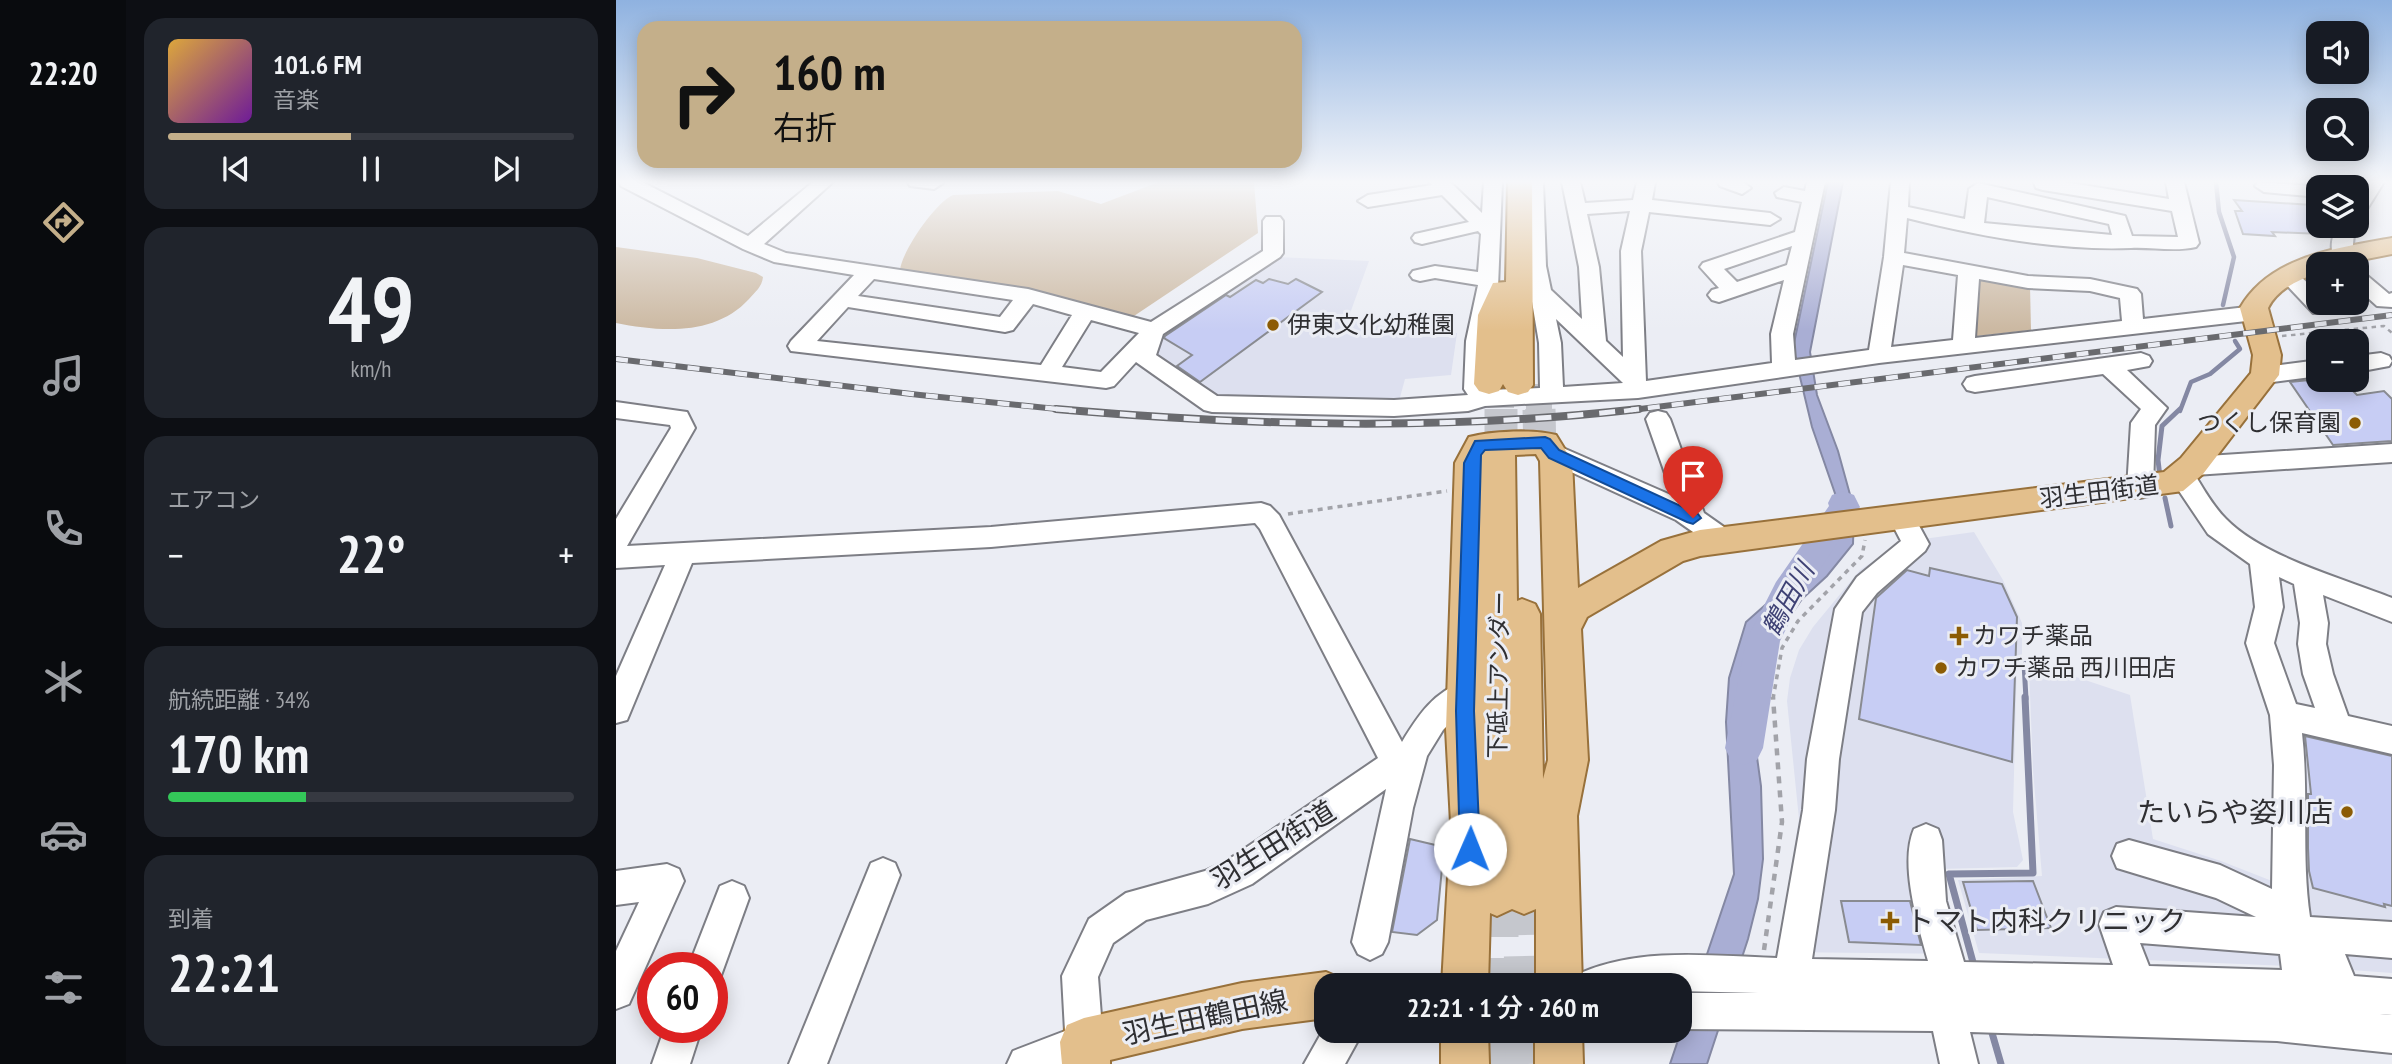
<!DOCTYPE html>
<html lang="ja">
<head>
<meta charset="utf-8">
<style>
	:root { --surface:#171b24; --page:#20242c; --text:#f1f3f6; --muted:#9ea1a6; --line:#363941; --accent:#c4af8a }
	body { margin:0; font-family:"PT Sans Narrow","Noto Sans JP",sans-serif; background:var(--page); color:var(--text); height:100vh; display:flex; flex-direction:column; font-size:26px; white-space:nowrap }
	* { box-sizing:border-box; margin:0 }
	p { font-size:23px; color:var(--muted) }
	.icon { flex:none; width:38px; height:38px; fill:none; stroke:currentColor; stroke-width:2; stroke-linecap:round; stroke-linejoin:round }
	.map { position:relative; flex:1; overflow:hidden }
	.panel { display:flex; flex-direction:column; gap:18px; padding:18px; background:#0d0f14; width:490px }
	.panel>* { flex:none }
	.hud { position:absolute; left:21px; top:21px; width:665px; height:147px; border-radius:21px; box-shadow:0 4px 18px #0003; background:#c4af8a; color:#111; overflow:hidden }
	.controls { position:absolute; left:1690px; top:21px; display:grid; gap:14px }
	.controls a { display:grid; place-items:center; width:63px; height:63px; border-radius:14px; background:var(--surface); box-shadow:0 4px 18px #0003; font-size:35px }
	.speed { position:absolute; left:21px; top:952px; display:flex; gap:14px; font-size:35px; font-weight:700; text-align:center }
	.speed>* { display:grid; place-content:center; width:91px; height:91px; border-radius:50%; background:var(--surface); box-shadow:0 4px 18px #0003; line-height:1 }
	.speed .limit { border:10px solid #d22; background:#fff; color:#111 }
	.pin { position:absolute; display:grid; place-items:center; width:60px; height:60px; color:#fff; margin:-72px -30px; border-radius:50% 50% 50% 0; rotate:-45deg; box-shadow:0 0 7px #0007 }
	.pin .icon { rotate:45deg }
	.me { position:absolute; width:77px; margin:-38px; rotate:1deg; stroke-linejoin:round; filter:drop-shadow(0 0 5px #0008) }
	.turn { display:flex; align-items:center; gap:24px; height:147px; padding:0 21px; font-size:32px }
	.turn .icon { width:91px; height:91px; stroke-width:2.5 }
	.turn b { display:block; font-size:49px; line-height:60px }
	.big { font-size:52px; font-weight:600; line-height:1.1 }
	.panel .widget { flex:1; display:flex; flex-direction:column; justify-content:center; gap:10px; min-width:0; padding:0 24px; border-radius:21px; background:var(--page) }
	.panel .dial { align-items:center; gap:0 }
	.dial b { font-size:91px; line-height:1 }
	.song { display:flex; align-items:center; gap:21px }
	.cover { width:84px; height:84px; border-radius:10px; background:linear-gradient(135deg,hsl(40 70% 55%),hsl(280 70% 35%)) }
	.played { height:7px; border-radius:4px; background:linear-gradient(90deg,var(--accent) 45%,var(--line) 45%) }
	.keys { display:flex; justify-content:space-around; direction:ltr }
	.heat { display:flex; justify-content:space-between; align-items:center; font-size:38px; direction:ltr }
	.charge { height:10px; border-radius:5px; background:linear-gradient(90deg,#34c759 34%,var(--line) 0) }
	.trip { position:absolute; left:698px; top:973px; width:378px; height:70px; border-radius:21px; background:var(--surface); box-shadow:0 4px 18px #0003; font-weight:600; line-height:70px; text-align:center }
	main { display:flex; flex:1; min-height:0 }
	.menu { display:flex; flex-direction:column; width:126px; justify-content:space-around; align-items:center; background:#090b0e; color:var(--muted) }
	.menu .icon { width:49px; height:49px }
	.menu .current { color:var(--accent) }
	.menu b { font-size:32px; color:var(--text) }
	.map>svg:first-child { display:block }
	.built { fill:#dde0ef }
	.green { fill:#cbb8a1 }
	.water { fill:#a9aed4; stroke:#8488a3; stroke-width:2 }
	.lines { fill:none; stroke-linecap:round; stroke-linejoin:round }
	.stream-far2 { stroke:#8488a3; stroke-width:4.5 }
	.stream-far1 { stroke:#8488a3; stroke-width:5 }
	.stream { stroke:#8488a3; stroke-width:7 }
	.river { fill:#a9aed4; fill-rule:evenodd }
	.building { fill:#c7cdf4; stroke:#898b91; stroke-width:2 }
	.major-tunnel-far2 { stroke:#c5c7cd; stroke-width:26; stroke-dasharray:26 13; stroke-linecap:butt }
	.major-tunnel-far1 { stroke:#c5c7cd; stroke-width:33; stroke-dasharray:33 17; stroke-linecap:butt }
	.major-tunnel { stroke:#c5c7cd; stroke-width:43; stroke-dasharray:43 21; stroke-linecap:butt }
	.minor-casing { stroke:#7d7e85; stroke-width:4 }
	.major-casing { stroke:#98713b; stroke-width:4 }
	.path-far2 { stroke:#a2a3a9; stroke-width:2.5; stroke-dasharray:4.5 4.5; stroke-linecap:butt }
	.path-far1 { stroke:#a2a3a9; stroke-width:3.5; stroke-dasharray:5 5; stroke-linecap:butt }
	.path { stroke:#a2a3a9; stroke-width:4.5; stroke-dasharray:7 7; stroke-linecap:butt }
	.minor { fill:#fff; fill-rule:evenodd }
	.major { fill:#e3bf8c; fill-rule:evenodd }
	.rail-far1-casing { stroke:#696a6e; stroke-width:6 }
	.rail-casing { stroke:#696a6e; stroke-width:8 }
	.rail-far1 { stroke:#ebedf4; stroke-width:4.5; stroke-dasharray:12; stroke-linecap:butt }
	.rail { stroke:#ebedf4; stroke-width:5; stroke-dasharray:16; stroke-linecap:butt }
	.route { fill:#1a73e8; stroke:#114b97; stroke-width:2 }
	.poi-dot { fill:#8c5c05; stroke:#ebedf4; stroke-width:2.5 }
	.labels { text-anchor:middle; stroke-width:6; stroke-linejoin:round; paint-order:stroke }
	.poi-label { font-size:24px; fill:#2f2f32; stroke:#ebedf4; text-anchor:start }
	.street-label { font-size:24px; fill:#2f2f32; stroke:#ebedf4 }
	.water-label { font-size:26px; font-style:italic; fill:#3f4275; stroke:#ebedf4 }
	.near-poi-label { font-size:28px; fill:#2f2f32; stroke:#ebedf4; text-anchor:end }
	.near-street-label { font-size:28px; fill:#2f2f32; stroke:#ebedf4 }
</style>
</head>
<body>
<main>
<nav class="menu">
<b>22:20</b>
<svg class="icon current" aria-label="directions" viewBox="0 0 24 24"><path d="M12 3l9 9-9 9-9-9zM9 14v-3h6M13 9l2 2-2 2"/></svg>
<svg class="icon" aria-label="music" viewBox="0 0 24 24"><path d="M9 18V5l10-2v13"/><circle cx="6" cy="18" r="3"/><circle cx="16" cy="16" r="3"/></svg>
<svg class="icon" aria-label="phone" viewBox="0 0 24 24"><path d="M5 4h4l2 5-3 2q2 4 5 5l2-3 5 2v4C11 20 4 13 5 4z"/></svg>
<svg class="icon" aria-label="climate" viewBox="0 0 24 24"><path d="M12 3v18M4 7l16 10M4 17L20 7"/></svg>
<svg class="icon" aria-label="car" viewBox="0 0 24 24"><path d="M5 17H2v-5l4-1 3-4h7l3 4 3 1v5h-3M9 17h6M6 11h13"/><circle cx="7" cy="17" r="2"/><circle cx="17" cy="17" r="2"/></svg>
<svg class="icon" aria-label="filters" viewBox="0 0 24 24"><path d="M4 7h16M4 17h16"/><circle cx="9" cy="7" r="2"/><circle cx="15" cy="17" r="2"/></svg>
</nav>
<section class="panel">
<div class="widget">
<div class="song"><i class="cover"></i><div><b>101.6 FM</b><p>音楽</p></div></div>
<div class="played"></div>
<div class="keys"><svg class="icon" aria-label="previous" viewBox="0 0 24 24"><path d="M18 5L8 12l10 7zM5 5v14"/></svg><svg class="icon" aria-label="pause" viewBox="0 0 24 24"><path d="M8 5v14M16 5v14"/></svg><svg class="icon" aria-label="next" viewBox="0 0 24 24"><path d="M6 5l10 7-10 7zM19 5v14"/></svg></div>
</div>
<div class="widget dial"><b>49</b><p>km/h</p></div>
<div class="widget"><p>エアコン</p>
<div class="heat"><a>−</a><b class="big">22°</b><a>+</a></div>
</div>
<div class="widget"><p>航続距離 · 34%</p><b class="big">170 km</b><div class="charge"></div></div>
<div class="widget"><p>到着</p><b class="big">22:21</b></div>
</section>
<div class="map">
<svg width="1776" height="1064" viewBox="0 0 1776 1064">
	<rect width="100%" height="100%" fill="#ebedf4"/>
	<g class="built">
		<polygon points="660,257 753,261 732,319 791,331 841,333 835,375 789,379 783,401 602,401 536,357 544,331"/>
		<polygon points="1358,532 1387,580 1406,623 1406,657 1401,659 1397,812 1407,860 1401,867 1323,869 1348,954 1161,952 1183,819 1171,701 1174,678 1183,650 1197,627 1244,570 1286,542"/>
		<polygon points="1430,667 1514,695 1537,839 1605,861 1679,890 1673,723 1776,746 1776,973 1694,967 1363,953 1342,880 1426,876 1417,770 1413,668"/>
	</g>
	<g class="green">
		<path d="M543 182H638L642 233 515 318C439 294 363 281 284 270 286 251 319 203 337 195L442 191 485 204Z"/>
		<path d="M0 247 81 258 140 273 147 277C146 287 139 292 133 299 99 336 45 332 0 323Z"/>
		<polygon points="1357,275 1414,286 1415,330 1361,336 1354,332"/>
	</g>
	<polygon class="water" points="1212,182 1227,182 1194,352 1201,395 1222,451 1238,509 1237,544 1211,576 1186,599 1138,669 1132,692 1145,786 1147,859 1142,899 1132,939 1091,1064 1054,1064 1118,874 1110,722 1113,678 1130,622 1201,559 1223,505 1196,427 1177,348"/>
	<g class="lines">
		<g class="stream-far2">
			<polyline points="1600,182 1603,212 1618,257 1607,305"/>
			<polyline points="1564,411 1575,382 1594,374 1624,349 1619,341"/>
		</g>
		<g class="stream-far1">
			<polyline points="1544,477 1542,460 1546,426 1564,409"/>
			<polyline points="1549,498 1555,526"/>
			<polyline points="1408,663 1410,699"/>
		</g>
		<g class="stream">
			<polyline points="1358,966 1333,874 1417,873 1409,697"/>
			<polyline points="1374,1026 1385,1064"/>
		</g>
		<polygon class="river" points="1227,491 1238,495 1244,507 1184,601 1164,641 1147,748 1141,760 1128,765 1115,760 1109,748 1130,641 1160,582 1213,506 1212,503 1216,495"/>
	</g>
	<g class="building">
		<polygon points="1618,200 1696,205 1703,215 1703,228 1706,234 1656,232 1659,236 1627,234 1619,211 1626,211"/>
		<polygon points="653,279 672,284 680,279 706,292 584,382 561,366 576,355 548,338 549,336 610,295 614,297 640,280 647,283"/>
		<polygon points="1703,379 1726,380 1741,395 1768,391 1776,399 1776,441 1717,445 1674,382"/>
		<polygon points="1314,568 1386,584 1401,617 1396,762 1243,719 1260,598 1291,570 1313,576"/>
		<polygon points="1689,736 1776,756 1776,906 1768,904 1769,907 1697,888 1693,871 1692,848 1692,794 1695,794"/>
		<polygon points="794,839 828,847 821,920 801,935 776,932"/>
		<polygon points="1417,881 1435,928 1361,930 1347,882"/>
		<polygon points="1225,901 1294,901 1305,945 1233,942"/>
	</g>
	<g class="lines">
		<g class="major-tunnel-far2">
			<polyline points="885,382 885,411"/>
			<polyline points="923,384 923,411"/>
		</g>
		<g class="major-tunnel-far1">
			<polyline points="885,409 885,457"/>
			<polyline points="923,409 924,458"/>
		</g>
		<g class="major-tunnel">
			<polyline points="908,892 910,985"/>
			<polyline points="881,894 881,985"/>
			<polyline points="881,1031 881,1064"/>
			<polyline points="910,1031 911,1064"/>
		</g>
		<defs>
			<g id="minor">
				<path d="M3 182H26L132 236 197 182H217L148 244 170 253 412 289 535 322 647 251V221L650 217H664L667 221V253L664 257 547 334 540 355 601 396 778 400 852 395 848 389 850 341 862 285 819 278 804 281 797 279 794 275 797 271 819 266 862 272 865 234 862 231 806 244 799 242 796 238 799 234 853 222 826 195 752 207 742 201 752 195 816 185 814 182H834L866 213 868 182H886L882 288 872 341V387L874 390 924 388 923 343 910 266 909 182H927L930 266 935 290 966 319 963 267 946 182H964L969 203 1017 200 1021 182H1039L1036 200 1154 213 1164 219 1154 225 1033 212 1025 251 1030 381 1156 363 1155 334 1168 280 1103 302 1096 300 1092 295 1096 290 1103 288 1084 267 1087 263 1179 232 1186 202 1161 197 1159 193 1168 187 1189 191 1191 182H1209L1177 334 1179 360 1253 350 1268 257 1275 182H1293L1292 207 1349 219 1353 189 1362 183 1509 216 1516 236 1562 237 1556 211 1427 190 1420 188 1418 182H1448L1553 199 1550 182H1568L1583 243 1580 247C1559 252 1536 247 1515 248 1441 251 1362 236 1291 218L1288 253 1412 276 1474 279 1521 289 1525 294 1527 319 1639 306 1647 308 1650 313 1647 318 1639 320 1263 363 1022 398 869 406 852 411 778 416 596 412 588 410 520 362 498 386 490 388 175 351 172 346 175 341 238 275 158 262 127 249 5 186ZM1371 197 1493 224 1496 235 1368 223ZM1014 211 1005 251 1007 357 990 341 983 267 971 214ZM1176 246 1171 265 1121 282 1108 269ZM1287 265 1342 275 1337 340 1275 347ZM258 279 397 300 384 317 242 296ZM1363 279 1412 288 1474 291 1504 298 1506 321 1359 338ZM417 304 456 315 425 365 201 341 232 307 389 332 397 330ZM940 319 1007 383 947 387 945 343ZM475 320 523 333 485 372 446 367Z"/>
				<polygon points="292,182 327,182 327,183 318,189 294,186"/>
				<polygon points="1102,182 1127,182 1135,188 1126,194 1104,186"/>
				<polygon points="1642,182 1710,187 1703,187 1703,197 1648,192 1639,186"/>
				<polygon points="1712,182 1732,182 1735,187 1716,187"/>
				<polygon points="1750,182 1768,182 1748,214 1741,216 1741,195"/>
				<path d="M1722 226H1742C1734 237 1740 249 1733 259H1719C1713 250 1716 234 1722 226Z"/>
				<polygon points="1673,270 1680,272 1703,294 1703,303 1713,303 1716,308 1713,313 1697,313 1666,280 1663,276 1666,272"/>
				<polygon points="1741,271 1748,273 1773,294 1776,293 1776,307 1761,306 1741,288"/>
				<polygon points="1525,353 1533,356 1536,361 1533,366 1511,370 1551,408 1539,425 1537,489 1533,496 1524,498 1515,496 1511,489 1515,423 1525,409 1487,374 1359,392 1351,390 1347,384 1351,378 1359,376"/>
				<polygon points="1765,353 1773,356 1776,361 1773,366 1741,372 1741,356"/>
				<polygon points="1703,360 1703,376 1649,383 1641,380 1638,375 1641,370 1649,367"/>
				<path d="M0 402 71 412 79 428 11 546 375 527 645 503 654 506 663 515 786 742C803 714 818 692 849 681L860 685 864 694 860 703 847 710 827 730 811 756 797 808 772 942 766 954 754 960 742 954 736 942 770 789 636 884 592 904 530 920 497 943 482 977 487 1042 481 1055 459 1064H391L397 1051 449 1031 446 976 473 919 510 893 589 871 612 860 762 758 644 529 639 523 375 547 76 563 11 720 0 723V676L49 565 0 568V519L55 428 54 425 0 418Z"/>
				<polygon points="1042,411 1050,413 1054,419 1088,513 1115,532 1119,539 1115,546 1106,549 1097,546 1060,520 929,460 926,454 929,448 938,445 947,448 1057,496 1030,419 1034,413"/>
				<path d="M1776 444V462L1579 475C1588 490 1597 506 1610 519 1647 557 1726 578 1776 598V622L1707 595 1712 623 1710 644 1717 674 1732 716 1776 726V754L1686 733C1693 794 1685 856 1694 917L1776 922V958L1729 954 1738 976 1776 979V1015L1764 1014 1776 1015V1053L1661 1041 1354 1032 1362 1064H1324L1317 1031 1064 1029V993H1142L1064 991V985H962L967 972C1027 947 1097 956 1161 958L1187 810 1191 759 1219 609 1241 577 1285 541 1272 516 1276 509 1285 506 1294 509 1313 544 1309 551 1261 593 1246 612 1223 759 1219 810 1196 959 1312 961C1302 925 1283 864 1298 829L1310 824 1322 829 1326 840 1330 901 1348 962 1497 965 1483 924 1488 912 1500 907 1640 917 1600 898 1501 868 1496 856 1501 844 1513 840 1604 865 1656 889 1658 765 1654 715 1630 643 1639 607 1634 564 1592 534 1553 476 1557 469 1564 467 1567 460 1576 457ZM1663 577 1678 584 1684 623 1682 644 1687 674 1699 708 1680 704 1658 643 1667 607ZM1524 943 1664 954 1666 970 1533 966Z"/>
				<polygon points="267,858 279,863 284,875 211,1064 173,1064 255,863"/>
				<polygon points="51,864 63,869 68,881 13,1004 0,1009 0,951 23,902 0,905 0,871"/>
				<polygon points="116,881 128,886 133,898 103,981 96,983 96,968 72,968 104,886"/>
				<polygon points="710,1025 710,1031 743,1031 745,1035 729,1064 688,1064"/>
				<polygon points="49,1027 86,1027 74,1064 36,1064"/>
			</g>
			<g id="major">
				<polygon points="892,182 916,182 917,385 912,392 902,395 892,392 887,384 883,391 873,394 863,391 858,384 862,315 877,283 890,282"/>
				<path d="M1776 238V254L1725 264H1703V272C1683 280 1662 288 1652 308L1665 355 1663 375 1587 474 1567 491 1084 556 1067 561 971 617 965 629 972 760 961 816 966 985H920V909L908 914 896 909 881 916 874 913 872 985H826L835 823 830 729 839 463 853 437C875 431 918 429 940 435L956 461 962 588 1045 541 1084 530 1548 472 1565 458 1635 373 1637 355 1624 308C1654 256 1721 248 1776 238ZM920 454 924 461 932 760 927 779 924 614 919 604 906 599 901 601 899 455Z"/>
				<polygon points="710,972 726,979 729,985 710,985 710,1018 626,1029 494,1060 494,1064 446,1064 444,1042 451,1025 468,1018 626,983"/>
				<polygon points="825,1031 872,1031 873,1064 825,1064"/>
				<polygon points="919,1031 966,1031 967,1064 919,1064"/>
			</g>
		</defs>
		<use href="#minor" class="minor-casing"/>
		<use href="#major" class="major-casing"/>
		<g class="path-far2">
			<polyline points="1723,306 1747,303"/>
			<polyline points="1666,336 1768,326 1776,333"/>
		</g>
		<g class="path-far1">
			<polyline points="672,514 831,491"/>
			<polyline points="1157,699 1166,648 1182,621 1246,556 1249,540"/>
		</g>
		<polyline class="path" points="1148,950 1166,822 1157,697"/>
		<use href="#minor" class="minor"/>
		<use href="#major" class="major"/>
		<defs>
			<g id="rail-far1">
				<polyline points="0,359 304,395 460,411"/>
				<polyline points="1008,411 1776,315"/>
			</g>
			<path id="rail" d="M440 409C635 426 829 431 1023 409"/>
		</defs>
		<use href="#rail-far1" class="rail-far1-casing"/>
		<use href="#rail" class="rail-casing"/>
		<use href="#rail-far1" class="rail-far1"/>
		<use href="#rail" class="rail"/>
	</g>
	<linearGradient id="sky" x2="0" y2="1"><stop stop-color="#8fb2e0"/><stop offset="0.55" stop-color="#f6f7fa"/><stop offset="1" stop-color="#f6f7fa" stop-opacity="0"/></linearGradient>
	<rect width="1776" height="331" fill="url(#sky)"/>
	<polygon class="route" points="929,437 934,439 943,450 1082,514 1085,518 1077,524 1071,522 933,458 925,448 869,450 865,455 858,711 864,849 861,856 854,858 847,856 844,849 840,711 848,463 859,441"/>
	<g class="poi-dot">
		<circle cx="657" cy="325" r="7"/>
		<circle cx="1739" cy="423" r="7"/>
		<path d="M1339.5 625.5h7v7h7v7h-7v7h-7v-7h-7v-7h7z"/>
		<circle cx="1325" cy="668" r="7"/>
		<circle cx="1731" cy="812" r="7"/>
		<path d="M1270.5 910.5h7v7h7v7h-7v7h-7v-7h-7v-7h7z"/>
	</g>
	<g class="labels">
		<g class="poi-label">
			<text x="671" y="333">伊東文化幼稚園</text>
			<text x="1725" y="431" text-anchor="end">つくし保育園</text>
			<text x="1357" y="644">カワチ薬品</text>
			<text x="1339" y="676">カワチ薬品 西川田店</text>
		</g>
		<g class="street-label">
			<text transform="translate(1483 492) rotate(-7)" y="8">羽生田街道</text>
			<text transform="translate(883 675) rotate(-89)" y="8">下砥上アンダー</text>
		</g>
		<g class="water-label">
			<text transform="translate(1172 599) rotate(-61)" y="9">鶴田川</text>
		</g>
		<g class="near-poi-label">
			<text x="1717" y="822">たいらや姿川店</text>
			<text x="1290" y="931" text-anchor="start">トマト内科クリニック</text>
		</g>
		<g class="near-street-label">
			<text transform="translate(657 845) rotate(-32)" y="10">羽生田街道</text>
			<text transform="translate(589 1017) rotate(-12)" y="10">羽生田鶴田線</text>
		</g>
	</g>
</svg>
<div class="controls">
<a><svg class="icon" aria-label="sound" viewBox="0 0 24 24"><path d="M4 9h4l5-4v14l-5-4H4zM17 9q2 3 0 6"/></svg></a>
<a><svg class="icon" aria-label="search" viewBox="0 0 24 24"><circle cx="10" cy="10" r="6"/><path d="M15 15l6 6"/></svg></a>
<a><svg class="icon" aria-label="layers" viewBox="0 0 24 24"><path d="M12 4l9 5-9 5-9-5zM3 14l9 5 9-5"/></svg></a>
<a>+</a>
<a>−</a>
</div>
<div class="speed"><div class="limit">60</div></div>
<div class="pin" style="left:1077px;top:518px;background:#d93025"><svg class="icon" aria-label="arrive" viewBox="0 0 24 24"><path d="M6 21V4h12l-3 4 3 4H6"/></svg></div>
<svg class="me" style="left:854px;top:849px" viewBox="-20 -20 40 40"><circle r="19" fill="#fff"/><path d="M0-13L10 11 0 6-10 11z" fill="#1a73e8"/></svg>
<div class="trip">22:21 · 1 分 · 260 m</div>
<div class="hud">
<div class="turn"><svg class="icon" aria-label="right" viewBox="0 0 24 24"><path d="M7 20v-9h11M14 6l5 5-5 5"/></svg><div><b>160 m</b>右折</div></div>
</div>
</div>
</main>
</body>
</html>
